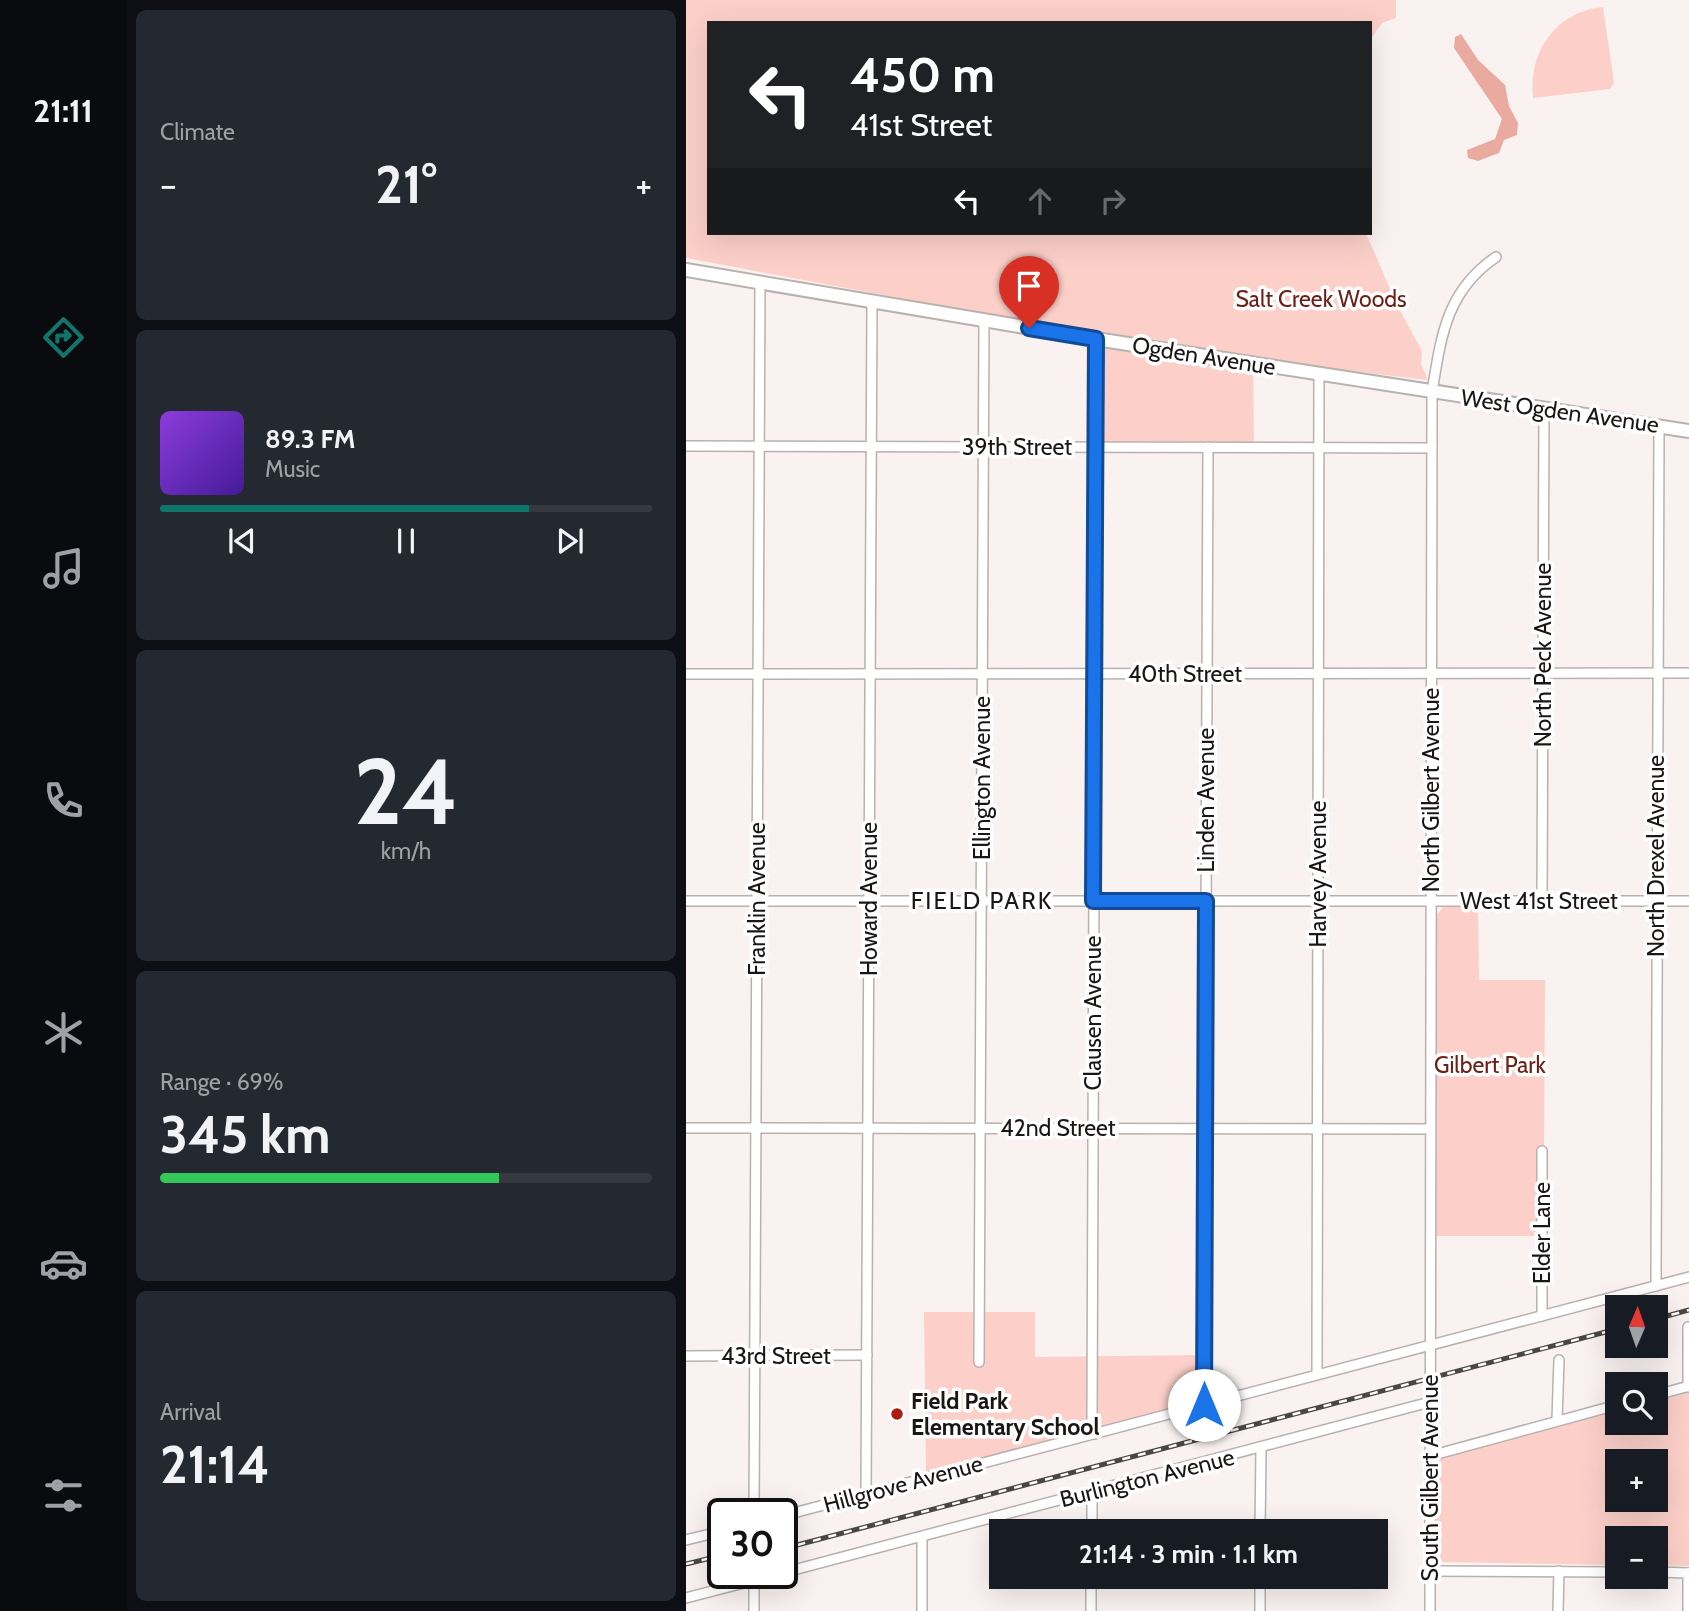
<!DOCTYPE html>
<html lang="en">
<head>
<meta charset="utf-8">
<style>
	:root { --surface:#171b24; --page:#242831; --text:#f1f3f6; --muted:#9ea1a6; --line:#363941; --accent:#0f766e }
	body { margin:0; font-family:Cabin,sans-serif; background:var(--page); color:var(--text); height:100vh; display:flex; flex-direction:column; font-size:26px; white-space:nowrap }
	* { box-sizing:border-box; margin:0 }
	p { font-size:23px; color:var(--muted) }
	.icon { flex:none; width:38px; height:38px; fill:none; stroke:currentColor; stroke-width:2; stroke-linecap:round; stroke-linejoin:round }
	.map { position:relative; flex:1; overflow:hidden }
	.sheet { display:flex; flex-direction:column; gap:10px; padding:10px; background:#0d0f14; width:560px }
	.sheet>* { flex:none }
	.guide { position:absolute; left:21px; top:21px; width:665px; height:214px; border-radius:0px; box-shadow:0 7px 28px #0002; background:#202124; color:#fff; overflow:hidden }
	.needle { width:46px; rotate:2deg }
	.tools { position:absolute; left:919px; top:1295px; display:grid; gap:14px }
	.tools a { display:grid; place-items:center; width:63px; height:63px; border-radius:0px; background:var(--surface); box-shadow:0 7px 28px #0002; font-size:35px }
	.speed { position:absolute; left:21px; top:1498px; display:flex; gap:14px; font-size:35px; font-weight:700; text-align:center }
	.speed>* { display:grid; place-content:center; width:91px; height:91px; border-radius:50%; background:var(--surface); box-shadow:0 7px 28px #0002; line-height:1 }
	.speed .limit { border:4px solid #111; border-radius:10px; background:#fff; color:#111 }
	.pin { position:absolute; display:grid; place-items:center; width:60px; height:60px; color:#fff; margin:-72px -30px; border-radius:50% 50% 50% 0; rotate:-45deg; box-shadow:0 0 7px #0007 }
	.pin .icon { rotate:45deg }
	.me { position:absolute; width:77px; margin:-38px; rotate:0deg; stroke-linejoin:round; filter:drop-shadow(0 0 5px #0008) }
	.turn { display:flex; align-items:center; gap:24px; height:147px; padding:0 28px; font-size:32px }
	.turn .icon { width:91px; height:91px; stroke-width:2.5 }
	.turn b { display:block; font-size:49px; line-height:60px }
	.lanes { display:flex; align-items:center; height:66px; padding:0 28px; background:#0003; justify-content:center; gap:35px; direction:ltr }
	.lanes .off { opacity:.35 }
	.big { font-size:52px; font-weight:800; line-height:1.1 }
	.sheet .card { flex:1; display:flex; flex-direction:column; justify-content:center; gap:10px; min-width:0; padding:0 24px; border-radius:10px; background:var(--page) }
	.sheet .dial { align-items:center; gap:0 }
	.dial b { font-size:91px; line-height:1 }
	.song { display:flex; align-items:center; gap:21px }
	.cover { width:84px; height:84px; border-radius:10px; background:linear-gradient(135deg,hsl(270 70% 55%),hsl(260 70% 35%)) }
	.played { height:7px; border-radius:4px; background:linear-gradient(90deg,var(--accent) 75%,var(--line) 75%) }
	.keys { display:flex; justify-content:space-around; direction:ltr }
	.heat { display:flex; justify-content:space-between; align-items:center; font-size:38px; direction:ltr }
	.charge { height:10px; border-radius:5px; background:linear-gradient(90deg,#34c759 69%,var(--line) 0) }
	.trip { position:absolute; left:303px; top:1519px; width:399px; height:70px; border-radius:0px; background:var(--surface); box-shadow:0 7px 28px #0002; font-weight:800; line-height:70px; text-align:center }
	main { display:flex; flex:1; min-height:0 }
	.dock { display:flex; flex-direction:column; width:126px; justify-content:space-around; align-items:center; background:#090b0e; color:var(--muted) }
	.dock .icon { width:49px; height:49px }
	.dock .on { color:var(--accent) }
	.dock b { font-size:32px; color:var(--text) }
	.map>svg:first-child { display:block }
	.green { fill:#fcd0c9; fill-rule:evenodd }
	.water { fill:#ebaa9f }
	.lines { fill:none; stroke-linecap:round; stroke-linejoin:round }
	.minor-casing { stroke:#b8b1b0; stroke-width:12 }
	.major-casing { stroke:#b8b1b0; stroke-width:16 }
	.minor { stroke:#fff; stroke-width:9 }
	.major { stroke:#fff; stroke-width:12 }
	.rail-casing { stroke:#494644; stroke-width:5 }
	.rail { stroke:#fff; stroke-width:2.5; stroke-dasharray:8; stroke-linecap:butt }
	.route-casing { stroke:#114b97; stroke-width:18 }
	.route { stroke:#1a73e8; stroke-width:12 }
	.poi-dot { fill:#ac1c11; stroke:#fff; stroke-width:2.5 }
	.labels { text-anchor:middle; stroke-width:7; stroke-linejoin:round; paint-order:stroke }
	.park-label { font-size:23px; fill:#6c2118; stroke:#fff }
	.street-label { font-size:23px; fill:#191615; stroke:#fff }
	.poi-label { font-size:23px; font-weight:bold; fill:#191615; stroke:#fff; text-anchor:start }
	.neighbourhood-label { font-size:24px; letter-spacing:2px; fill:#191615; stroke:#fff }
</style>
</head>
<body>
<main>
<nav class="dock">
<b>21:11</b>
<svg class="icon on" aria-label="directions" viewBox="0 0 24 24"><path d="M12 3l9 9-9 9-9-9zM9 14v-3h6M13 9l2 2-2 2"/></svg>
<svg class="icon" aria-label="music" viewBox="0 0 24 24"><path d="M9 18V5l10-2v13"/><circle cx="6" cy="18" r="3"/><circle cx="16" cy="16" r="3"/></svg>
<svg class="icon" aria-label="phone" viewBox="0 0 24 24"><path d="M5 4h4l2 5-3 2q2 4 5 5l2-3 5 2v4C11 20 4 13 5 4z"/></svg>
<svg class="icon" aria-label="climate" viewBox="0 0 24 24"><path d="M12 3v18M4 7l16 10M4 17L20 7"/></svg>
<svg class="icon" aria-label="car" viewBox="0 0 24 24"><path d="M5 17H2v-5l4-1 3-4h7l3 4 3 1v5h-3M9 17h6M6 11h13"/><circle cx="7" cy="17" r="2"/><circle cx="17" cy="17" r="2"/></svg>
<svg class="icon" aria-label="filters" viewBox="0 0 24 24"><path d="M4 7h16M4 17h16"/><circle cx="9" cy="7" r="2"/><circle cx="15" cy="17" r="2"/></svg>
</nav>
<section class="sheet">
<div class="card"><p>Climate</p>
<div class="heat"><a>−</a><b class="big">21°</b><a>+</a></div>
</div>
<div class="card">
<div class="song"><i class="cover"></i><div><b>89.3 FM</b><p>Music</p></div></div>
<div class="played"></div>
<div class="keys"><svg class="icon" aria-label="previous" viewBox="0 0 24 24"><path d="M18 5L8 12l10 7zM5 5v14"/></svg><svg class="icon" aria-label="pause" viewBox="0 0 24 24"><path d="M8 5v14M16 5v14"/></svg><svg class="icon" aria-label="next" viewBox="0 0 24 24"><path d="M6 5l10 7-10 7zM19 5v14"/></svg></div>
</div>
<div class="card dial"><b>24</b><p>km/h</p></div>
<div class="card"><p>Range · 69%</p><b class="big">345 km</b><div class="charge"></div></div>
<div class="card"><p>Arrival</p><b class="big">21:14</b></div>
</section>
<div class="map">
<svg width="1003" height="1611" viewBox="0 0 1003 1611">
	<rect width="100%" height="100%" fill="#f9f2f0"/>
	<g class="green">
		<path d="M0 0H710V18L696 23 684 40V23H23V233H680L710 303 736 351 735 364 742 380C493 353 246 304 0 258Z"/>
		<path d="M917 7 928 83 924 89 847 98C842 52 869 12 917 7Z"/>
		<polygon points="414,343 567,367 568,445 413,445"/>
		<polygon points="757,907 792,907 793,980 859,980 858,1149 851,1150 851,1236 750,1236 750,916"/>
		<polygon points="238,1312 349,1312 349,1357 513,1355 514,1400 240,1477"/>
		<path d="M1003 1392V1566L970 1565V1538H931V1565L751 1562 748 1558 751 1460 931 1411V1423H970V1401ZM931 1461H970V1500H931Z"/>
	</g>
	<polygon class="water" points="775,34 792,60 819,85 823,106 832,123 831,135 818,140 813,153 792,161 782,158 781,150 809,139 816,119 768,48 769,37"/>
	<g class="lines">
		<defs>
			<g id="minor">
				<polyline points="0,446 746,448"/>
				<polyline points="0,674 1003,673"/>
				<polyline points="0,901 1003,901"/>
				<polyline points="856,902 858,409"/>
				<polyline points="0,1128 744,1129"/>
				<polyline points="856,1151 856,1316"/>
				<polyline points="970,1286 973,426"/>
				<polyline points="0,1356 181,1355"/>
				<polyline points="293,1362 298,320"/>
				<polyline points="631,1374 633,374"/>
				<polyline points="1002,1387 1002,1327"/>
				<polyline points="970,1395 1003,1386"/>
				<polyline points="518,1405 522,447"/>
				<polyline points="871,1420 873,1360"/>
				<polyline points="409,1434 406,1422 410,339"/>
				<polyline points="744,1456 931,1405"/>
				<polyline points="180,1495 186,303"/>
				<polyline points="68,1514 74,284"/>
				<polyline points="96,1516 1003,1277"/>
				<polyline points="406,1531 406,1492"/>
				<polyline points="574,1531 575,1449"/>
				<polyline points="0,1540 37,1531"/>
				<polyline points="744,1571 931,1572"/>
				<polyline points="970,1572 1003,1573"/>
				<polyline points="96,1573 744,1402"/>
				<polyline points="0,1598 96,1573"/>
				<polyline points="68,1611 68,1581"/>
				<polyline points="236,1611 236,1537"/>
				<polyline points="405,1611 405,1577"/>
				<polyline points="574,1611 574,1577"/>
				<path d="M744 1611 746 392C755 337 760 291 810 257"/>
				<polyline points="872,1611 873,1571"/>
				<polyline points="1002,1611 1002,1573"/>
			</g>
			<polyline id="major" points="0,270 410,339 1003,431"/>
		</defs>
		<use href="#minor" class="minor-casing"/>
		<use href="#major" class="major-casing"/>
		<use href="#minor" class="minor"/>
		<use href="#major" class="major"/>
		<defs>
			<g id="rail">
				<polyline points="970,1319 1003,1310"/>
				<polyline points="96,1549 931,1329"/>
				<polyline points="0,1564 37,1555"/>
			</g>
		</defs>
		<use href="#rail" class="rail-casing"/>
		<use href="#rail" class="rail"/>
	</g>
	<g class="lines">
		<defs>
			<polyline id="route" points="343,328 410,339 407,901 520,901 518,1405"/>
		</defs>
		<use href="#route" class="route-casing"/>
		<use href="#route" class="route"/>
	</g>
	<circle class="poi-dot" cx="211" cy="1414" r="7"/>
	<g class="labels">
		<g class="park-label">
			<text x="635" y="307">Salt Creek Woods</text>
			<text x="804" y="1073">Gilbert Park</text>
		</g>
		<g class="street-label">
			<text transform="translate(518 356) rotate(9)" y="8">Ogden Avenue</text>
			<text transform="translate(874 411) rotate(8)" y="8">West Ogden Avenue</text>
			<text x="331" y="455">39th Street</text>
			<text transform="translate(857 655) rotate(-90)" y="8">North Peck Avenue</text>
			<text x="499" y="682">40th Street</text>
			<text transform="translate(296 778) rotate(-90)" y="8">Ellington Avenue</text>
			<text transform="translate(745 790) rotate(-90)" y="8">North Gilbert Avenue</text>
			<text transform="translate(520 800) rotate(-90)" y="8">Linden Avenue</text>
			<text transform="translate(970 856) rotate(-90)" y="8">North Drexel Avenue</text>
			<text transform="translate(632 874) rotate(-90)" y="8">Harvey Avenue</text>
			<text transform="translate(71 899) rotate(-90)" y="8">Franklin Avenue</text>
			<text transform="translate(183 899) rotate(-90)" y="8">Howard Avenue</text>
			<text x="853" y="909">West 41st Street</text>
			<text transform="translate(407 1013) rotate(-90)" y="8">Clausen Avenue</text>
			<text x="372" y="1136">42nd Street</text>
			<text transform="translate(856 1233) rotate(-90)" y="8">Elder Lane</text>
			<text x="90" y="1364">43rd Street</text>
			<text transform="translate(461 1478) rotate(-14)" y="8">Burlington Avenue</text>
			<text transform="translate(744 1478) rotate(-90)" y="8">South Gilbert Avenue</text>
			<text transform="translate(217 1484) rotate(-15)" y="8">Hillgrove Avenue</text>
		</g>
		<g class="poi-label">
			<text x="225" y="1409">Field Park<tspan x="225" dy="26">Elementary School</tspan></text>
		</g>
		<g class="neighbourhood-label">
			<text x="296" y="909">FIELD PARK</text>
		</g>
	</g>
</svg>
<div class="tools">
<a><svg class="needle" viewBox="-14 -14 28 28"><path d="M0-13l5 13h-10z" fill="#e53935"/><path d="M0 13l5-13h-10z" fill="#9ea1a6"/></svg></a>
<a><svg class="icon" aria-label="search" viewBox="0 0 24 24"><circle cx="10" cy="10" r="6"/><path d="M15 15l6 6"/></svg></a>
<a>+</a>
<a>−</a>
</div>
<div class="speed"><div class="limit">30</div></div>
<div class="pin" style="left:343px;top:328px;background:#d93025"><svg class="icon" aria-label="arrive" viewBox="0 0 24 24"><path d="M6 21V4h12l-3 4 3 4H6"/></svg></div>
<svg class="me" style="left:518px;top:1405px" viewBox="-20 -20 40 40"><circle r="19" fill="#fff"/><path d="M0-13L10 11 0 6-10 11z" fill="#1a73e8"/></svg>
<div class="trip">21:14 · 3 min · 1.1 km</div>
<div class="guide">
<div class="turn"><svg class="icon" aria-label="left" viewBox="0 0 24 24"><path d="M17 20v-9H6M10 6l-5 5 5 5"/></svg><div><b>450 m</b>41st Street</div></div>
<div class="lanes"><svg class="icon" aria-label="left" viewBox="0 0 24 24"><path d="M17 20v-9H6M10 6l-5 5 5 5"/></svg><svg class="icon off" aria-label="ahead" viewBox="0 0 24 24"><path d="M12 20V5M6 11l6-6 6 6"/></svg><svg class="icon off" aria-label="right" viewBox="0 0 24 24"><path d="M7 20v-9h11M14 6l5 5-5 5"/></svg></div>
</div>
</div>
</main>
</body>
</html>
